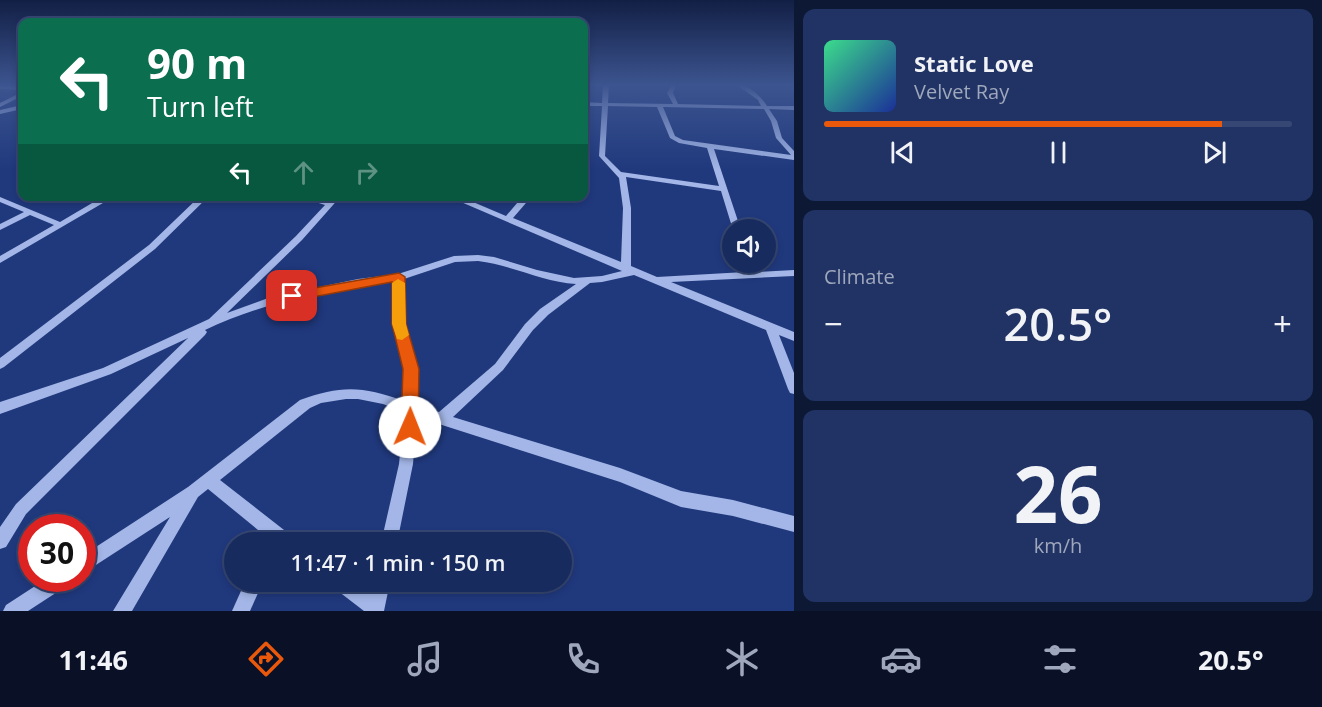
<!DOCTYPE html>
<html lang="en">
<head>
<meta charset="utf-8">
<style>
	:root { --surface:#182b5e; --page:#213364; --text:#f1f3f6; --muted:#9fa7bc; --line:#364773; --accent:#ea580c }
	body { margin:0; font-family:"Open Sans",sans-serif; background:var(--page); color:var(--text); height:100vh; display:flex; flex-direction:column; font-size:22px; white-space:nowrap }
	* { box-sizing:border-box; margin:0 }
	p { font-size:20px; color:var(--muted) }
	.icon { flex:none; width:33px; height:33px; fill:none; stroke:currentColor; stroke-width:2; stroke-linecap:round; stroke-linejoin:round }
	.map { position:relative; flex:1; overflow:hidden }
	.side { display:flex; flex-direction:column; gap:9px; padding:9px; background:#0d1834; width:528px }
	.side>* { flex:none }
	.top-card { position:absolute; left:18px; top:18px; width:570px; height:183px; border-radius:12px; box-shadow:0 3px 9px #0003,0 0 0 2px var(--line); background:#0b6e4f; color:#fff; overflow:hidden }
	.buttons { position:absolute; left:722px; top:219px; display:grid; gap:12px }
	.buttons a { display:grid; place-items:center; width:54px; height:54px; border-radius:50%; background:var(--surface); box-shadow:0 3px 9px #0003,0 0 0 2px var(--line); font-size:30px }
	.speed { position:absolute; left:18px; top:514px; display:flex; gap:12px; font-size:30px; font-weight:700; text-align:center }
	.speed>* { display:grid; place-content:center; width:78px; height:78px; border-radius:50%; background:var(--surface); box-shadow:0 3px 9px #0003,0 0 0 2px var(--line); line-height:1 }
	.speed .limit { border:9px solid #d22; background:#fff; color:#111 }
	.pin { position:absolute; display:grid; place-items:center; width:51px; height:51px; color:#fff; margin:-26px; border-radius:12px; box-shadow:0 3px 9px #0006 }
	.me { position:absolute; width:66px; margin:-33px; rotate:1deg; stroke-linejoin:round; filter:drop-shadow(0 0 4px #0008) }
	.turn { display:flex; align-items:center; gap:21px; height:126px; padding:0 30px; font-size:27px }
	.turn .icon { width:78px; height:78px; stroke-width:2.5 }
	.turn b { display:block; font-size:42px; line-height:51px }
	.lanes { display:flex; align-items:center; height:57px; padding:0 30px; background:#0003; justify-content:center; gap:30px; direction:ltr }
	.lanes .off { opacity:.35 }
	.big { font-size:45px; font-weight:600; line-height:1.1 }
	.side .tile { flex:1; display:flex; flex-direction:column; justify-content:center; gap:9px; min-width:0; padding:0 21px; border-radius:12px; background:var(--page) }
	.side .dial { align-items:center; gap:0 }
	.dial b { font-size:78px; line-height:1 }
	.song { display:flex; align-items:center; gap:18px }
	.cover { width:72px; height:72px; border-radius:9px; background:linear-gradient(135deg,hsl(150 70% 55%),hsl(230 70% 35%)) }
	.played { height:6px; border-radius:3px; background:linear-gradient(90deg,var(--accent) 85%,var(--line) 85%) }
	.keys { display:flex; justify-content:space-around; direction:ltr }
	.heat { display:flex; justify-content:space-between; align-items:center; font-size:33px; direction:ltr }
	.trip { position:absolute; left:224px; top:532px; width:348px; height:60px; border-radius:30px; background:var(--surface); box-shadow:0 3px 9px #0003,0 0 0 2px var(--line); font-weight:600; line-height:60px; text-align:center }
	.tab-bar { display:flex; height:96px; justify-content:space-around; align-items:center; background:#0a1126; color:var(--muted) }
	.tab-bar .icon { width:42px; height:42px }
	.tab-bar .on { color:var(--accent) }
	.tab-bar b { font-size:27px; color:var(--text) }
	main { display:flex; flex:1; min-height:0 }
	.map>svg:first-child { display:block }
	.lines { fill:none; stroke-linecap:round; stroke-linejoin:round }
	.minor { fill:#a3b6e7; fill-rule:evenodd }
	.route { fill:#ea580c; stroke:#983908; stroke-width:1.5 }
	.slow { fill:#f59e0b }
</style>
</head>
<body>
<main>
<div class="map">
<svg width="794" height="611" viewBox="0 0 794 611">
	<rect width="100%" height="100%" fill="#20397d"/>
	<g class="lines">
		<g class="minor">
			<polygon points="0,85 22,87 22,90 0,89"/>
			<path d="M603 85H609L608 103 673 104 667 93 672 85H676L673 93 678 104 761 106 758 100 737 85C749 85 761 96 767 106H794V110L769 109 777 121 782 138 794 151V160L714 149 741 230H733L721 191 626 177 631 208V266L657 277 745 272 742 262H752L755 272 794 270V276L671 282 794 332V341L779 335 794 373V394L790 393 788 389 766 330 634 275 602 282 590 283 548 315 533 330 503 370 453 417 620 468 681 491 733 500 794 516V532L733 516 681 507 620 482 417 417 413 464 397 543H381L399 464 404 412 383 404 358 399H346L321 403 310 408 220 480 293 537 295 543H274L208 489 198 497 132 611H113L170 517 82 574V556L188 487 300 400C341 385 363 386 404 401L405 369 394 324V281C330 289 264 302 205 330L207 332 205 335 26 514 6 547 0 549V527L16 504 188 338 111 374 0 414V402L103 368 209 319 296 236 325 205 297 196H312L328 201 332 196H341L302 240 227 313 271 297 358 279 398 274 454 256 478 255 494 257 537 270 574 278 602 276 622 271 447 196H459L506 216 523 196H532L513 218 621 262 623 208 619 178 599 156 602 106H584V102L602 103ZM608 106 657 107 670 138 679 143 707 148 719 186 621 172 605 156ZM663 107 764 109 771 121 776 138 791 155 683 140 675 136ZM478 261C511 265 543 282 576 284L540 309 525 324 495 364 439 412 417 406V369L404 324V279L455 262Z"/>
			<polygon points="20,93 22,93 22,96 0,107 0,103"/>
			<polygon points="22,105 22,109 0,114 0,110"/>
			<polygon points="104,196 115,196 0,263 0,256 54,225 30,215 0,230 0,224 24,212 0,202 0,197 60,222"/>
			<polygon points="200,196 209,196 155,249 4,367 0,369 0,358 149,245"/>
			<polygon points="46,579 71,579 68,585 28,611 3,611 6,605"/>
			<polygon points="245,582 263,582 250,611 232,611"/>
			<polygon points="331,582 354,582 370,593 372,582 390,582 384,611 364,611 334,588"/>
		</g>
	</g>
	<linearGradient id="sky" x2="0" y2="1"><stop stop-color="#121f45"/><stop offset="0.5" stop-color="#3c548f"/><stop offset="1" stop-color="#3c548f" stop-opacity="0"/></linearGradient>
	<rect width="794" height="170" fill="url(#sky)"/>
	<polygon class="route" points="399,273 405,277 406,324 419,369 418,427 416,432 410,434 403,432 401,427 403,369 392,324 392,282 292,301 285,296 292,292"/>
	<polygon class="slow" points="398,279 405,283 406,324 409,335 402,340 397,339 392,324 392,283"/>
</svg>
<div class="buttons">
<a><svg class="icon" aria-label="sound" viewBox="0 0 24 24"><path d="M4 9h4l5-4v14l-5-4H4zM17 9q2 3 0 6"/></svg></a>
</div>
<div class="speed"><div class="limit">30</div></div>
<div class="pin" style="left:292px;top:296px;background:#d93025"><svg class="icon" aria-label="arrive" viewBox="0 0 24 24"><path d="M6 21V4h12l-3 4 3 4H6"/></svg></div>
<svg class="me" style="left:410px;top:427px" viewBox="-20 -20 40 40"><circle r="19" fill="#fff"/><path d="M0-13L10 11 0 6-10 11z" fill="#ea580c"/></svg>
<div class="trip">11:47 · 1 min · 150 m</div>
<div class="top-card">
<div class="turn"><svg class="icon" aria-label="left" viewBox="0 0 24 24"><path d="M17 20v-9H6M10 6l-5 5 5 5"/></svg><div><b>90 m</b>Turn left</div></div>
<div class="lanes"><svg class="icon" aria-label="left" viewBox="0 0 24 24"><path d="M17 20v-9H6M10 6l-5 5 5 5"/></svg><svg class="icon off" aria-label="ahead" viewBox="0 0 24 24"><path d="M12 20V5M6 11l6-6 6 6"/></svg><svg class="icon off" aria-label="right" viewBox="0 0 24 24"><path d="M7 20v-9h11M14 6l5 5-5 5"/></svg></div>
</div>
</div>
<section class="side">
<div class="tile">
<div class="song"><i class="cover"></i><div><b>Static Love</b><p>Velvet Ray</p></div></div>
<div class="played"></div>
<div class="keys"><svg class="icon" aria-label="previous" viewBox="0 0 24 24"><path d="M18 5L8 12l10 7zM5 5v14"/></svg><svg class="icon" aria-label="pause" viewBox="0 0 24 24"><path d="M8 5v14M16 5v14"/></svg><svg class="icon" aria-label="next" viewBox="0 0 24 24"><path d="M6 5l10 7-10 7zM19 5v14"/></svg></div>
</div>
<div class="tile"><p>Climate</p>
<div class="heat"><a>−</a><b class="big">20.5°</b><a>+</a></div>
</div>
<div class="tile dial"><b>26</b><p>km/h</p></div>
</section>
</main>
<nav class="tab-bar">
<b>11:46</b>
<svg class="icon on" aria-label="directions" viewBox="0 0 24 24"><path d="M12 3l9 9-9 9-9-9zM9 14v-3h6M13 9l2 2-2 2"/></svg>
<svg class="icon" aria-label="music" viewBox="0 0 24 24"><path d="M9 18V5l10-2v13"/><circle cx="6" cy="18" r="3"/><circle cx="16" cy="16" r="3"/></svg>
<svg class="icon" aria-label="phone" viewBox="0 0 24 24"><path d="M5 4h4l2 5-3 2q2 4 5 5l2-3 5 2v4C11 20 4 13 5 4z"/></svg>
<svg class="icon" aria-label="climate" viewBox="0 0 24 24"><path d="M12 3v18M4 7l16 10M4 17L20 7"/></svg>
<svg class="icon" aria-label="car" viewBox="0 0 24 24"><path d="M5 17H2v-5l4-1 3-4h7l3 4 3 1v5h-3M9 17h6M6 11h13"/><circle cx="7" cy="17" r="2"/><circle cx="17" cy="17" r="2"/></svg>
<svg class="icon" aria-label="filters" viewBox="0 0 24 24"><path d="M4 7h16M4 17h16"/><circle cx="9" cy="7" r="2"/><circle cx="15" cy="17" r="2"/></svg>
<b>20.5°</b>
</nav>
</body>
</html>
